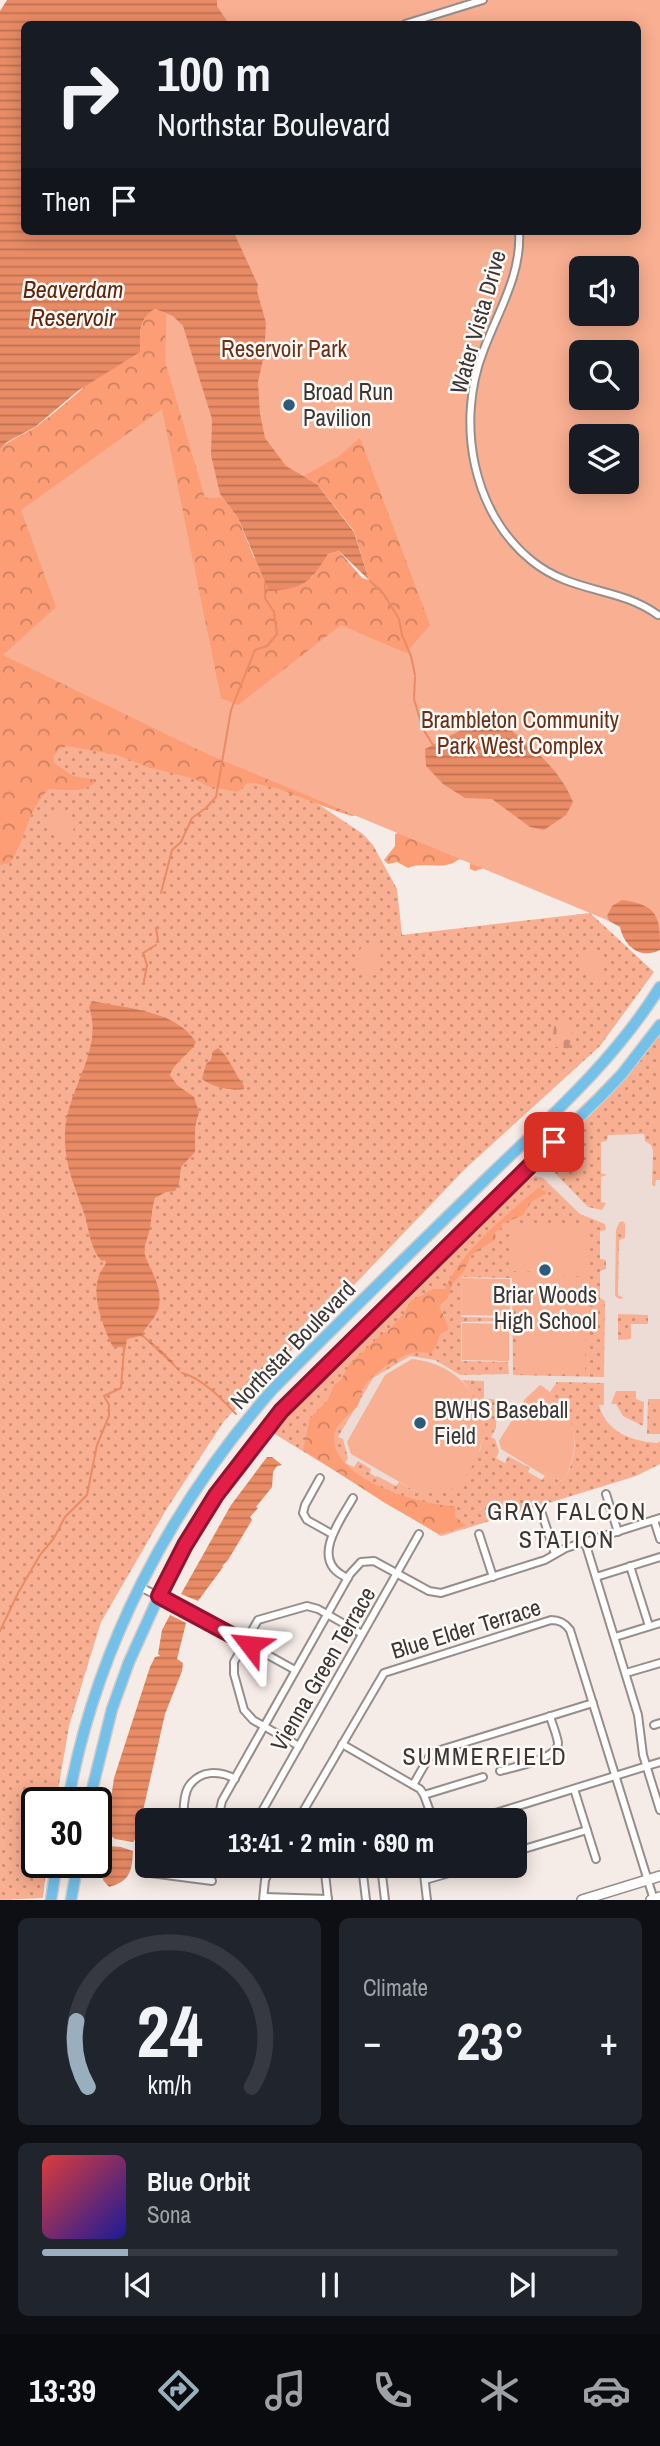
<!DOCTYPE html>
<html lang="en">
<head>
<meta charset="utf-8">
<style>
	:root { --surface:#171b24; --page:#20242c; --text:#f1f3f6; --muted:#9ea1a6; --line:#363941; --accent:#99afbe }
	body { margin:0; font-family:"Archivo Narrow",sans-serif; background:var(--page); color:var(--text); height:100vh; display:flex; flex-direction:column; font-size:26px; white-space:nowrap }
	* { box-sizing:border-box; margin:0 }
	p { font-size:23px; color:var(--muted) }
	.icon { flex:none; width:38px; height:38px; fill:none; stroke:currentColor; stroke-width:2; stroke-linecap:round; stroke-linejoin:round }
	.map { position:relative; height:1900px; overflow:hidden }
	.panel { display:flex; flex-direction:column; gap:18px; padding:18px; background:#0d0f14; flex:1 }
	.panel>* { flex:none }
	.hud { position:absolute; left:21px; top:21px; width:620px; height:214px; border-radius:10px; box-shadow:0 4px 18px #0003; background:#171b24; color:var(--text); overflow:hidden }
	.buttons { position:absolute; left:569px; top:256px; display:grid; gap:14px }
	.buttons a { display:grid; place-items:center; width:70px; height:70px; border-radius:10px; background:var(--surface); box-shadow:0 4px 18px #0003; font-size:35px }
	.speed { position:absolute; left:21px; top:1787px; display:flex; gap:14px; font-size:35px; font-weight:700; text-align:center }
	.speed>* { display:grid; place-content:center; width:91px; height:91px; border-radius:50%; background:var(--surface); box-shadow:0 4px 18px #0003; line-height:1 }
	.speed .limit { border:4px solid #111; border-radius:10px; background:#fff; color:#111 }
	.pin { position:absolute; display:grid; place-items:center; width:60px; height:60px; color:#fff; margin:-30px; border-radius:14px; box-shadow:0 4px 10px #0006 }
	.me { position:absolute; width:77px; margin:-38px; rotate:299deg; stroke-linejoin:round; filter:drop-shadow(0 0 5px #0008) }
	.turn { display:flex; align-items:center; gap:24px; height:147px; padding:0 21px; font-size:32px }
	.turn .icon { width:91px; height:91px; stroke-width:2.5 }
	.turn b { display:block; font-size:49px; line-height:60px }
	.then { display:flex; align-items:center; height:66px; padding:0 21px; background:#0003; gap:14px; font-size:26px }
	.big { font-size:52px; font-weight:700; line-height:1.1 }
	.panel .tile { flex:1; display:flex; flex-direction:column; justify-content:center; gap:10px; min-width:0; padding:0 24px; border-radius:10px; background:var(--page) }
	.panel .dial { align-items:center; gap:0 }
	.dial svg { height:182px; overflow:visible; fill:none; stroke:var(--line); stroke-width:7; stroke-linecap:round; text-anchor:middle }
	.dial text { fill:var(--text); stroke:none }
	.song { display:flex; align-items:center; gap:21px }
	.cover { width:84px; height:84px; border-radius:10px; background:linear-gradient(135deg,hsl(0 70% 55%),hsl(240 70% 35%)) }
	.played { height:7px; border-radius:4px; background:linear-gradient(90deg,var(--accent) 15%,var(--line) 15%) }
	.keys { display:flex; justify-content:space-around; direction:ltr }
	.heat { display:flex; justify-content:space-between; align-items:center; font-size:38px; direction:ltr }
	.panel .tiles { flex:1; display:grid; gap:18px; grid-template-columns:1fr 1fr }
	.tile:last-child { grid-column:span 2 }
	.trip { position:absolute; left:135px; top:1808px; width:392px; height:70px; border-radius:10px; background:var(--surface); box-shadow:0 4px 18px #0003; font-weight:700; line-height:70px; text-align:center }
	.dock { display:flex; height:112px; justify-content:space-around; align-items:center; background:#090b0e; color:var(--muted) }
	.dock .icon { width:49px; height:49px }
	.dock .current { color:var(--accent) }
	.dock b { font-size:32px; color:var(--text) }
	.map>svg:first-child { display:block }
	.built { fill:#eddcd5 }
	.grass { fill:url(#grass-dots) }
	.forest { fill:url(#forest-crowns) }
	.cemetery { fill:url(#cemetery-stones) }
	.green { fill:#f9af91; fill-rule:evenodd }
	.water { fill:url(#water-rules) }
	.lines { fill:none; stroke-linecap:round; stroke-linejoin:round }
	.stream { stroke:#e98b65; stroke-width:2 }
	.street-casing { stroke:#978e8b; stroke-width:10 }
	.secondary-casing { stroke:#978e8b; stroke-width:12 }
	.primary-casing { stroke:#cccbcb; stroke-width:13 }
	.street { stroke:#fff; stroke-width:6 }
	.secondary { stroke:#fff; stroke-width:9 }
	.primary { stroke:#73c0e9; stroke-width:10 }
	.route-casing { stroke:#92132f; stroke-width:18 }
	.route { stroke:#e11d48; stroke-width:12 }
	.poi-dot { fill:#2d5b7a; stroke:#fefaf8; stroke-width:2.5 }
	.labels { text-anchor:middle; stroke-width:5; stroke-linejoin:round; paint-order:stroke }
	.street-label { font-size:23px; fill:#3b3736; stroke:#fefaf8 }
	.park-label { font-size:23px; fill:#6b2f15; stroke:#fefaf8 }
	.poi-label { font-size:23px; fill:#3b3736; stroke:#fefaf8; text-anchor:start }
	.water-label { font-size:24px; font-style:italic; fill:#61260a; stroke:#fefaf8 }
	.neighbourhood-label { font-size:24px; letter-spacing:2px; fill:#3b3736; stroke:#fefaf8 }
</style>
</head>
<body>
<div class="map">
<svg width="660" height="1900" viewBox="0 0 660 1900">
	<defs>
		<pattern id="grass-dots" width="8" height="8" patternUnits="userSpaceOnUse" patternTransform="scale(1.75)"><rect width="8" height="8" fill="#f9af91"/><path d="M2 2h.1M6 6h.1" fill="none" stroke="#cb8f77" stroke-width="1.8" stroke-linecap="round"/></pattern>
		<pattern id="forest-crowns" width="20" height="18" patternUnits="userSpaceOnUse" patternTransform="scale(1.75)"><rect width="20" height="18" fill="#fc9d76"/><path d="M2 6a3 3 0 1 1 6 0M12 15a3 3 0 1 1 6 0" fill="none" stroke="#cd8162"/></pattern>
		<pattern id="cemetery-stones" width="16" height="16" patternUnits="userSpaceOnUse" patternTransform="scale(1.75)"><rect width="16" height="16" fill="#f9af91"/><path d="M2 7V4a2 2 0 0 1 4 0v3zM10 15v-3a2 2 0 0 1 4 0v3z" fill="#cb8f77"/></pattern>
		<pattern id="water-rules" width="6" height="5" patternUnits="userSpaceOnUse" patternTransform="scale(1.75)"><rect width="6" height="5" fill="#e98b65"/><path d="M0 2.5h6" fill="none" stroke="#be7254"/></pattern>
	</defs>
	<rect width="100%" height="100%" fill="#f5ebe7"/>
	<polygon class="built" points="660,1032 660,1464 636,1476 441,1536 270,1431 318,1378 614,1089"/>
	<g class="grass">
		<polygon points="63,720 309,798 363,834 373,845 397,889 402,935 590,913 654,972 600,1046 465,1169 224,1421 166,1510 101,1622 69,1726 56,1802 37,1802 37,1862 47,1862 43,1898 0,1900 0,744"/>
		<polygon points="660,1034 660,1180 656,1180 655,1186 652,1185 653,1151 651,1145 645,1141 644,1134 608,1135 607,1141 601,1142 601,1173 607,1175 601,1177 601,1202 606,1203 602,1210 588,1207 550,1168 547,1157 627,1075"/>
		<path d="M535 1176 543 1178 580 1214 605 1224 606 1230 600 1231V1259L606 1260V1269L600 1271V1298L605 1301 604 1377 513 1375 512 1278 462 1277 461 1317 509 1318 510 1321 461 1322V1361L508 1362 509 1374 460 1375 435 1360 410 1356 373 1378 338 1437 343 1439 348 1458 345 1463 354 1467 358 1461 371 1469 370 1473 376 1477 377 1476 396 1486 399 1482 417 1492 480 1451C485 1425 480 1401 462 1380L484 1381V1398L497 1400 496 1428 491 1437 495 1439 499 1452 496 1458 505 1463 508 1456 530 1468 528 1472 542 1480 545 1476 563 1481C583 1451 576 1416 550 1392L557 1382 604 1383V1405H599C606 1432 631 1441 657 1443L660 1441V1464L636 1476 441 1536 270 1431 318 1378 414 1286 442 1264 527 1180Z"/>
		<polygon points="623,1221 625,1224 625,1238 619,1240 618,1295 624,1298 619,1299 615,1296 616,1230 619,1223"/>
		<polygon points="618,1314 648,1315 648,1324 631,1324 631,1339 618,1340"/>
		<polygon points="616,1391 636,1391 636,1399 644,1402 643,1426 623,1416 616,1404 611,1404"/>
		<polygon points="648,1399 660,1399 660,1434 647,1434"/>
	</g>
	<g class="forest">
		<path d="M360 303 484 868 475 871 470 869V862L459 859C444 872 425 860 408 868L397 862 388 864 384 860 395 846V834L402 832 363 814 352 816 339 812 279 789 254 783 246 784 238 792 207 786 195 779 148 767 117 755 67 746 59 749 54 756V763L73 776 92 779 95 783C81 794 64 789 49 789 27 810 26 839 10 863L0 865V449C11 438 25 435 37 426 74 399 107 365 140 334 142 321 144 315 155 309L173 316 220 494 238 518 254 558 311 578 328 554 339 551 362 578 369 580 354 531 317 484 286 466Z"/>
		<path d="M539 1187 547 1193 531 1202 523 1215 501 1224 502 1228 495 1232 496 1239 471 1255 464 1271 452 1284 448 1298 439 1306C442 1314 448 1322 448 1330L440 1334 436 1346 431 1353C424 1353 416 1351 409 1354 394 1359 370 1375 363 1389 360 1395 361 1402 356 1408 348 1416 335 1424 334 1437 331 1479 423 1506 455 1506V1516L466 1526 439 1534 385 1503 303 1450 310 1418 328 1400 334 1385 341 1380 349 1365 375 1340 390 1329 404 1313 411 1301 433 1289H445C463 1248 506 1216 539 1187Z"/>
	</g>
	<polygon class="cemetery" points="555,1021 573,1024 569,1049 551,1046"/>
	<g class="green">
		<path d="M181 0H660V942L207 754 3 655 56 607 21 510 162 409 221 698 238 705 341 625 406 653 430 625 360 438 338 457 267 496 205 498 165 361 169 231H637V24H179ZM581 268H626V313H581ZM581 352H626V397H581ZM581 436H626V481H581Z"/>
		<path d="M60 814C72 815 75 824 73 835L68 841C61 836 50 833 46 826L48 818Z"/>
		<polygon points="371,944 380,949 381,960 376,971 367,974 359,968 358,957 361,948"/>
		<polygon points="589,951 597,954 601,963 603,977 598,984 590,982 580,966 578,955"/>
		<polygon points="510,1224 587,1225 586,1273 509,1271"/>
		<polygon points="518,1275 587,1277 585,1374 515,1372"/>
		<polygon points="462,1278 510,1279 510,1316 461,1315"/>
		<polygon points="462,1323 509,1324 509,1361 462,1360"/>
		<path d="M412 1359C485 1366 508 1449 448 1492H417L351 1454 347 1442 385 1375Z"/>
		<path d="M540 1385C575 1406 584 1447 563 1481L545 1476 501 1449 499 1441 525 1399Z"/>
	</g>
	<g class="water">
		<path d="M7 0H217V6L229 24H24V231H236L235 235 258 285 257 291 266 323 264 355 258 382 260 414 265 438 286 466 317 484 354 532 369 580 339 551 328 554C310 583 303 589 269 591L238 518 220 494 211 455 212 419 183 326 173 316 155 309C138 318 140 335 140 352L79 390 35 427 7 442 0 449V11Z"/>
		<path d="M496 718C525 742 559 766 573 802L566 815 544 830 530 827 492 799 465 798 443 784 426 766 425 749 467 727Z"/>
		<path d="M622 900C658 905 660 916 660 950 640 960 624 946 620 927L609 921 607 916 612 906Z"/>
		<path d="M92 1001C127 1009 174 1009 196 1042 190 1055 177 1058 170 1075L177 1085 194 1097 199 1112 195 1127V1152L181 1167 179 1184 175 1191 166 1192 155 1198C151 1210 152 1220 149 1232 147 1242 142 1247 146 1258 153 1275 162 1287 159 1306 157 1317 147 1325 142 1334 155 1345 172 1358 181 1373L144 1338 140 1336 127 1339 125 1352 122 1347H113C104 1330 92 1298 98 1279 99 1273 103 1268 106 1263L105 1260 102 1261C91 1251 89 1230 85 1216 75 1186 64 1166 65 1132 67 1089 104 1050 89 1007Z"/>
		<path d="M218 1048C229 1056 235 1075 244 1086V1089C231 1091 212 1087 202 1079L206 1064 211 1060 213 1051Z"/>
		<polygon points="267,1457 272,1457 282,1465 277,1466 273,1472 272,1487 256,1507 258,1508 250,1517 252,1520 228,1560 222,1566 223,1567 198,1601 181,1594 231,1505"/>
		<polygon points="170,1615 186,1623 177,1659 183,1663 182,1671 165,1714 137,1837 133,1842 115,1839 106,1832 114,1778 150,1667 155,1657 160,1656 158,1654 162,1630"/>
		<path d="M109 1846 121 1847 133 1851C132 1873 129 1881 109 1887L103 1880 105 1850Z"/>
	</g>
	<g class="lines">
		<g class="stream">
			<polyline points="370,581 383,593 399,619 402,635 411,656 415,675"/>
			<polyline points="415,677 414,699 423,729 433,745"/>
			<polyline points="161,893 172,850 181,842 192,818 206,808 216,797 231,710 255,650 267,646 277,634 274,612 265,598 265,583"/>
			<polyline points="156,928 158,940"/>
			<polyline points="144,981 147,965 143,953 156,945"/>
			<path d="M182 1373C203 1379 221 1398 236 1414"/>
			<polyline points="0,1631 18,1593 40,1555 54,1538 65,1517 87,1495 97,1445 109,1416 109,1405 104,1396 121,1388 124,1349"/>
		</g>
		<defs>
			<g id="street">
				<polyline points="405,24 483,0"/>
				<path d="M519 231C522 275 497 313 483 352 456 422 472 513 532 561 573 594 618 586 658 615"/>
				<polyline points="320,1478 305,1505 303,1513 307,1520 332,1534"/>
				<polyline points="606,1494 618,1532"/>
				<polyline points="542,1514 555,1554"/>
				<polyline points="654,1520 660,1539"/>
				<polyline points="479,1534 493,1577"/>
				<polyline points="585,1542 638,1715 643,1755 660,1810"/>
				<polyline points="630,1566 649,1626"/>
				<polyline points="596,1577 660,1557"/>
				<path d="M348 1578C308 1562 340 1521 353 1498"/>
				<polyline points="140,1587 192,1613 295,1670"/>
				<polyline points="615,1637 660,1623"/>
				<polyline points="626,1673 660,1663"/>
				<polyline points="654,1725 660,1723"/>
				<polyline points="342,1744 420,1789 424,1795 433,1820"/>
				<polyline points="299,1746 253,1720 244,1710 234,1674 234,1662 258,1620 307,1606 318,1609 362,1634"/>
				<path d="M500 1771C514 1767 558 1759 558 1743 557 1735 552 1724 550 1716"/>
				<polyline points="413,1785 429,1757 437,1751 593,1703"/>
				<polyline points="574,1789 596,1859"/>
				<polyline points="424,1795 483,1777"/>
				<path d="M183 1820C184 1810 183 1795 189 1786 200 1770 220 1770 235 1779"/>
				<polyline points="224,1820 220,1810 222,1801 350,1574 361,1562 374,1561 429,1591 441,1593 545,1560 566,1548 660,1518"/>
				<polyline points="257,1820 419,1534"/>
				<path d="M298 1820 384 1673 551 1620C560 1620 565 1623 570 1630L654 1900"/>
				<polyline points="473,1820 660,1762"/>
				<polyline points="514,1852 587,1830"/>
				<polyline points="362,1866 366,1900"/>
				<polyline points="381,1866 385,1900"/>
				<polyline points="423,1866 427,1900"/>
				<polyline points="143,1872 212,1881"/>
				<polyline points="325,1873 328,1900"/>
				<polyline points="425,1880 473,1866"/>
				<polyline points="264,1897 328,1899"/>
				<polyline points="263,1900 265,1880 272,1866"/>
			</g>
			<g id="secondary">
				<polyline points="582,1900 660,1876"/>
				<polyline points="651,1900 660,1897"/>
			</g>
			<g id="primary">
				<path d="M68 1802C95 1649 170 1507 272 1390 343 1318 416 1247 489 1176 550 1117 614 1061 660 987"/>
				<polyline points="89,1802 112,1709 129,1662 167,1578 185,1545 233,1471 281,1411 332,1358 599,1098 622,1074 660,1025"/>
				<polyline points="51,1900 57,1862"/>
				<polyline points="71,1900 78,1862"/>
			</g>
		</defs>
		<use href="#street" class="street-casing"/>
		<use href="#secondary" class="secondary-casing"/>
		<use href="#primary" class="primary-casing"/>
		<use href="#street" class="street"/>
		<use href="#secondary" class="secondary"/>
		<use href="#primary" class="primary"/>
	</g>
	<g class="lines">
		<defs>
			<polyline id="route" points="250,1645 159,1596 185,1545 216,1495 281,1411 554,1142"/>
		</defs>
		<use href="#route" class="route-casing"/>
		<use href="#route" class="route"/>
	</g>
	<g class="poi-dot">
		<circle cx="289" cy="405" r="7"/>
		<circle cx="545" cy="1270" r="7"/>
		<circle cx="420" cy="1423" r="7"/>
	</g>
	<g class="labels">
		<g class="street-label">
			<text transform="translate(478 322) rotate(-74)" y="8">Water Vista Drive</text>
			<text transform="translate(293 1345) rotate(-46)" y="8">Northstar Boulevard</text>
			<text transform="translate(466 1629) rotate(-17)" y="8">Blue Elder Terrace</text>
			<text transform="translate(323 1669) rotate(-60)" y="8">Vienna Green Terrace</text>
		</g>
		<g class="park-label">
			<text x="284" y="357">Reservoir Park</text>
			<text x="520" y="728">Brambleton Community<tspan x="520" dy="26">Park West Complex</tspan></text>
		</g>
		<g class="poi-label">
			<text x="303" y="400">Broad Run<tspan x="303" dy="26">Pavilion</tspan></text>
			<text x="545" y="1303" text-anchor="middle">Briar Woods<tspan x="545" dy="26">High School</tspan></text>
			<text x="434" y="1418">BWHS Baseball<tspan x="434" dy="26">Field</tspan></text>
		</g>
		<g class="water-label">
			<text x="73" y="298">Beaverdam<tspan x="73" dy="28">Reservoir</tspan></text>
		</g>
		<g class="neighbourhood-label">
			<text x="567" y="1520">GRAY FALCON<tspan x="567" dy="28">STATION</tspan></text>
			<text x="485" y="1765">SUMMERFIELD</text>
		</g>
	</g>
</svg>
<div class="buttons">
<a><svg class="icon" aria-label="sound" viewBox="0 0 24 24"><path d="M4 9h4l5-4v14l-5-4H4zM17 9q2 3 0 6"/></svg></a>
<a><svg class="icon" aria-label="search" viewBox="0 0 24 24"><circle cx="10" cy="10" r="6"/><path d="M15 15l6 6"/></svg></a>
<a><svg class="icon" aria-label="layers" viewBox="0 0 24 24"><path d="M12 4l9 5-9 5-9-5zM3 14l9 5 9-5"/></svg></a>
</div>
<div class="speed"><div class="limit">30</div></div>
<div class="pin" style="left:554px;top:1142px;background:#d93025"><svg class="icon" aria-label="arrive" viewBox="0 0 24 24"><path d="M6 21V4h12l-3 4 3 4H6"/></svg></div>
<svg class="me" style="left:250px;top:1645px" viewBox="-20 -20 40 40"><path d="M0-17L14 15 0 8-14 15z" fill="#e11d48" stroke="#fff" stroke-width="4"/></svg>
<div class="trip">13:41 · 2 min · 690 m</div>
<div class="hud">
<div class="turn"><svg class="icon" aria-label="right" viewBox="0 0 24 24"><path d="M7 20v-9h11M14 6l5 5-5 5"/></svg><div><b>100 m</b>Northstar Boulevard</div></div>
<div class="then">Then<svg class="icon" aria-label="arrive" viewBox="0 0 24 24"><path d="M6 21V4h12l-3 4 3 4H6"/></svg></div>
</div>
</div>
<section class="panel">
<div class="tiles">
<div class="tile dial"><svg viewBox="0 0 100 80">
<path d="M14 69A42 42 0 1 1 86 69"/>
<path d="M14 69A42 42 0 0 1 9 40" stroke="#99afbe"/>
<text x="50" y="56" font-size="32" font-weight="700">24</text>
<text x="50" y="72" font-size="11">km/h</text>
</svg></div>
<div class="tile"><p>Climate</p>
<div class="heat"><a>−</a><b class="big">23°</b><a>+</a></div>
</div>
<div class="tile">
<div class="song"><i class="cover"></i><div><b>Blue Orbit</b><p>Sona</p></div></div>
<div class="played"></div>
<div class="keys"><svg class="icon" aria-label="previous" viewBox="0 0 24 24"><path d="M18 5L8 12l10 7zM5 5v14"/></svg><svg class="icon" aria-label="pause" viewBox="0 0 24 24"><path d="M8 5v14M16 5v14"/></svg><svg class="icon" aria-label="next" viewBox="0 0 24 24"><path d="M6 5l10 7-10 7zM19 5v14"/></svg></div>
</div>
</div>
</section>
<nav class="dock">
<b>13:39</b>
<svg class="icon current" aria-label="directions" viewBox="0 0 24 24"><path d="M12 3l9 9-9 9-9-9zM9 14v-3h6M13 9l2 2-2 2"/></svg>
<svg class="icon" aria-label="music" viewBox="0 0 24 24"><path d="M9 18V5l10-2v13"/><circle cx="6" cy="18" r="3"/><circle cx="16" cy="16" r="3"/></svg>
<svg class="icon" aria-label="phone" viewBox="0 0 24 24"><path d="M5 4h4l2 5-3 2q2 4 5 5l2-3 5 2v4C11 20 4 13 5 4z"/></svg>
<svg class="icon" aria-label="climate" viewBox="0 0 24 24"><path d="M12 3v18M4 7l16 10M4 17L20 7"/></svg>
<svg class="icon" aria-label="car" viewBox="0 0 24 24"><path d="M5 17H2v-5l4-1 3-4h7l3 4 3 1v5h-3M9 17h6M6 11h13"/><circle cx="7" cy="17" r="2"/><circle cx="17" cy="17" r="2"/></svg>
</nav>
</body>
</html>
